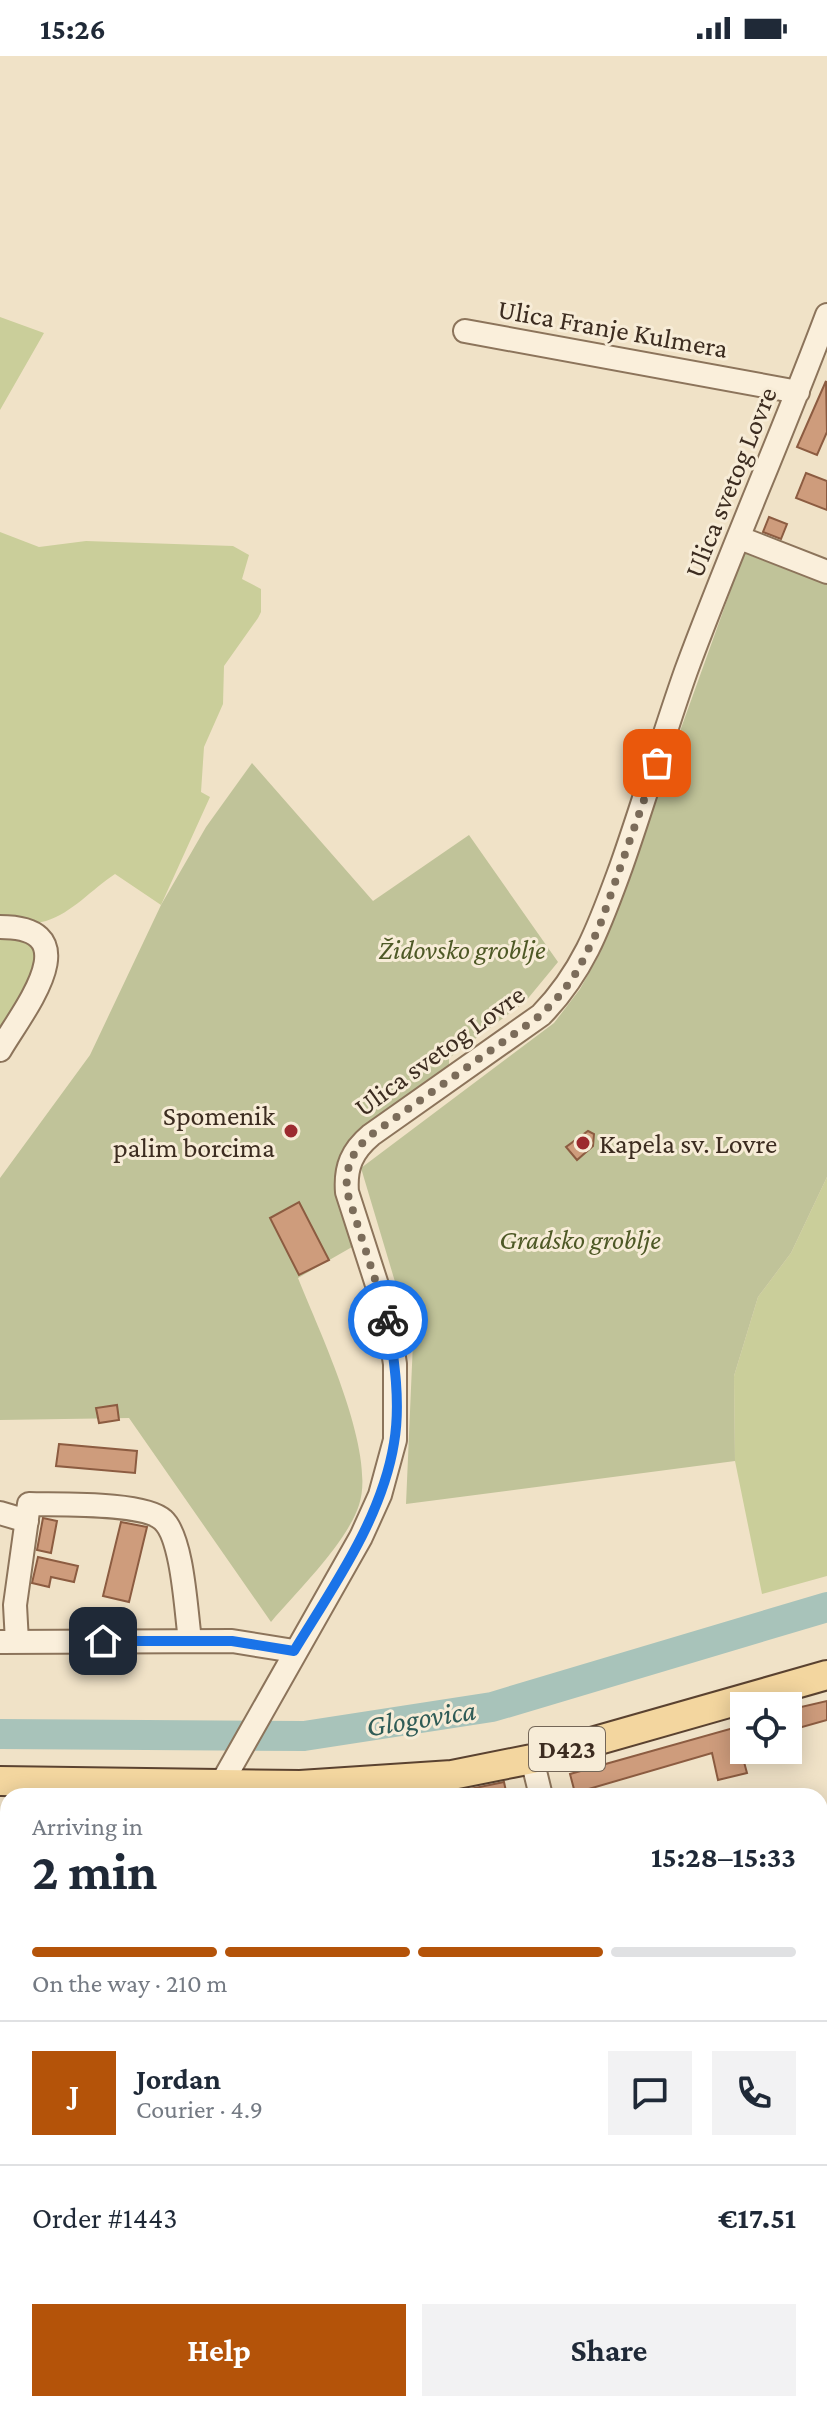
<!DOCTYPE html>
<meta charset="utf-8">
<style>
body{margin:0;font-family:"Crimson Pro",serif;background:#f2f2f3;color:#1f2937;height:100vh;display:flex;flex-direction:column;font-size:30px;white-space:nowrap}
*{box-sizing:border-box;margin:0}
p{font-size:26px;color:#747a83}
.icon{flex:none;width:44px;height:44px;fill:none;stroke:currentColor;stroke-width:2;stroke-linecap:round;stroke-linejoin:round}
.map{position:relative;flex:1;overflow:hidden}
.side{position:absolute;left:0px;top:1732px;width:828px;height:624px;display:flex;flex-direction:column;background:#fff;border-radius:24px 24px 0 0;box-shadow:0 4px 20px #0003}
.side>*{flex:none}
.controls{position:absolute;left:730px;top:1636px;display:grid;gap:16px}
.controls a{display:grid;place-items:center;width:72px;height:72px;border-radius:0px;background:#fff;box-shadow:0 4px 20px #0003;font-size:40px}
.pin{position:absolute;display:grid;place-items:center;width:68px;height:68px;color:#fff;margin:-34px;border-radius:16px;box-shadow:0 4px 12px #0006}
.courier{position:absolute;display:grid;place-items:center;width:80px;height:80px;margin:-40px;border:6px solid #1a73e8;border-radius:50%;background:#fff;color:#222;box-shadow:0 2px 10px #0007}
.summary em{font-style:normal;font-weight:700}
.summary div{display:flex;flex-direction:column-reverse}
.summary{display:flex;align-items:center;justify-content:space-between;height:136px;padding:0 32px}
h1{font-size:52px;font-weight:700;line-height:60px}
.bar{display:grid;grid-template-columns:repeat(4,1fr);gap:12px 8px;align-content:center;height:96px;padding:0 32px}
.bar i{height:10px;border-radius:6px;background:#e0e1e3}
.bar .selected{background:#b45309}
.bar p{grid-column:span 4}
.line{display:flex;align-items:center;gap:20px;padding:0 32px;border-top:2px solid #e0e1e3}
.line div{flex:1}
.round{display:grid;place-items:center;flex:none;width:84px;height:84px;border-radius:0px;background:#f2f2f3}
.action{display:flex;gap:16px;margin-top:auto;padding:16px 32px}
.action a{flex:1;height:92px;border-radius:0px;background:#b45309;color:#fff;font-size:32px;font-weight:700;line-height:92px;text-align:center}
.action a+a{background:#f2f2f3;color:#1f2937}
.status{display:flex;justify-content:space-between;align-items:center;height:56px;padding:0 40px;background:#fff;direction:ltr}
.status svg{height:22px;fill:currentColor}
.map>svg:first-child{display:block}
</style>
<div class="status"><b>15:26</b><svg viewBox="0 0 49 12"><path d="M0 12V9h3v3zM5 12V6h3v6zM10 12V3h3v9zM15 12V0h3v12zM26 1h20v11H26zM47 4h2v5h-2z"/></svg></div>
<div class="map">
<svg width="827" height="2356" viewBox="0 0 827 2356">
<rect width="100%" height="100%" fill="#f0e2c7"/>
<!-- green -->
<path fill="#cace9a" d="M0 261 44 277 0 354Z
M0 476 39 491 86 485 233 490 249 499 242 523 261 533V556L258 562 224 610 223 648 204 691 201 736 210 741 161 849 115 818C92 833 72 857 46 865 32 869 14 866 0 866Z
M0 881H17L34 890 38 910 0 978Z
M827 1121V1520L762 1538 735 1405 734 1320 758 1241 791 1197Z
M820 2112 827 2115V2176L820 2173Z
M0 2275 8 2277V2322L0 2320Z"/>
<!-- cemetery -->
<path fill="#c0c399" d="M744 497 827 529V1121L791 1197 758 1241 734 1320 735 1405 406 1448 413 1286 361 1112 554 967 580 933 601 895Z
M252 707 373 845 469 779 558 906 525 946 449 1002V1013L346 1091C327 1131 341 1151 352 1191L298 1222C319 1275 377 1395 359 1449 346 1488 298 1534 271 1566L129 1362 0 1364V1122L90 999 161 849 206 771Z"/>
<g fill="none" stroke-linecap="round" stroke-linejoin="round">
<!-- river -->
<path stroke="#a8c3ba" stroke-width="30" d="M0 1678 304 1680 492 1651 827 1551"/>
</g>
<!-- building -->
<path fill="#ce9c7c" stroke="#8c5c41" stroke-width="2" d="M826 325 827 376 817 399 797 391Z
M806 417 827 425V454L796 442Z
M769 461 787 468 781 483 763 476Z
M588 1075 594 1078 593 1090 577 1104 566 1091Z
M299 1146 329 1204 299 1219 270 1162Z
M117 1349 119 1364 99 1367 96 1352Z
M59 1388 137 1395 135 1417 56 1410Z
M43 1462 57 1465 51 1497 37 1494Z
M121 1466 147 1471 129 1546 103 1540Z
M38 1501 78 1510 74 1526 51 1521 49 1531 32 1527Z
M827 1645V1664L788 1675V1654Z
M744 1669V1694H773L774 1697 744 1706 747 1717 718 1724 712 1697 575 1737 570 1718Z
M504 1726 507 1740H466L465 1734Z"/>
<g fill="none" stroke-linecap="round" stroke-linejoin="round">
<!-- minor casing -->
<g stroke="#8c745b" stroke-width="26">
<path id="minor" d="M465 275 798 336
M740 482 827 516
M0 871C92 871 22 956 0 994
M0 1457 27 1465
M0 1586 232 1585 294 1595
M17 1586 15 1549 29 1448C58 1449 144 1446 163 1464 183 1482 186 1557 190 1584
M532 1703 541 1740
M220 1730 361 1481 380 1439 395 1384V1308L388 1263 347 1136C345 1111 352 1095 371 1079L541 959C584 915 600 868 621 811 644 746 663 680 686 615 730 496 782 379 827 259
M821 1844 827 1858
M0 1946 8 1949
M442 2348 454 2356
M259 2356 268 2348
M415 2356 420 2348
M482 2356 487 2348"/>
</g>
<!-- major casing -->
<g stroke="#5a4230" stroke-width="32">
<path id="major" d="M0 1725 300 1729 452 1719 532 1703 827 1619
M0 2116 8 2102"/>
</g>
<!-- minor -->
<use href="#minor" stroke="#faefdb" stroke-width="22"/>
<!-- major -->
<use href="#major" stroke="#f3d69f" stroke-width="28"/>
</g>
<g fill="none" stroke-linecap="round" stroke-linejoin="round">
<!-- done -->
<path stroke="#7b6c5a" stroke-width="8" stroke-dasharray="0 14.4" d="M388 1264 347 1136C345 1111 352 1095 371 1079L541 959 562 937 578 914 599 872 657 707"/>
<!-- route -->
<path stroke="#1a73e8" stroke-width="10" d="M103 1585H232L294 1595C333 1531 382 1462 394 1387 401 1347 394 1303 388 1264"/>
</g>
<!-- markers -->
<g fill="#9c2a2f" stroke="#f7ecd7" stroke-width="3">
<circle cx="291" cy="1075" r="8"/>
<circle cx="583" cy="1087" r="8"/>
</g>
<g text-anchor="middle" stroke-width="6" stroke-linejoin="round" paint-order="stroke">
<!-- shield labels -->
<rect fill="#f7ecd7" stroke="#746657" stroke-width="2" x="529" y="1671" width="76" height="44" rx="6"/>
<g font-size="26" font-weight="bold" fill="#3c2c20">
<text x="567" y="1702">D423</text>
</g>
<!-- street labels -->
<g font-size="28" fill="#3c2c20" stroke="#f7ecd7">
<text transform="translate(613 272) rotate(10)" y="10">Ulica Franje Kulmera</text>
<text transform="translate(730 426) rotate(-68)" y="10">Ulica svetog Lovre</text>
<text transform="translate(439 994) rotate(-36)" y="10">Ulica svetog Lovre</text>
</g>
<!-- park labels -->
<g font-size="28" font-style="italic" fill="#4e5926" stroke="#f7ecd7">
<text x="462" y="903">Židovsko groblje</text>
<text x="580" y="1193">Gradsko groblje</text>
</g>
<!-- poi labels -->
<g font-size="28" fill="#3c2c20" stroke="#f7ecd7" text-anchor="end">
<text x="275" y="1069">Spomenik<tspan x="275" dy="32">palim borcima</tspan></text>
<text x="599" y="1097" text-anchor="start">Kapela sv. Lovre</text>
</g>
<!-- water labels -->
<g font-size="30" font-style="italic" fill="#2f5c57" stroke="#f7ecd7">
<text transform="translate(421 1662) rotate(-9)" y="10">Glogovica</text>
</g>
</g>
</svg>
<div class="controls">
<a><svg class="icon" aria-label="locate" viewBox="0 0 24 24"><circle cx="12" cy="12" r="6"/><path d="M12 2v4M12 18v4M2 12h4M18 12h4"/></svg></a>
</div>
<div class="pin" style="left:657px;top:707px;background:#ea580c"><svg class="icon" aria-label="bag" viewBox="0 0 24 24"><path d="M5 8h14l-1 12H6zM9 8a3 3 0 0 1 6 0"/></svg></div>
<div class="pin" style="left:103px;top:1585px;background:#1f2937"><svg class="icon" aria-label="home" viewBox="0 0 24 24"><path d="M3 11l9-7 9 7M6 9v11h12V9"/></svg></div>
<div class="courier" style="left:388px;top:1264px"><svg class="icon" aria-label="bike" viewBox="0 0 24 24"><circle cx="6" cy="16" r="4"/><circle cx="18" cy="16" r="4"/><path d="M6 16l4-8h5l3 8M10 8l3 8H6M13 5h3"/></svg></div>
<section class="side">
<div class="summary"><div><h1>2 min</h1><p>Arriving in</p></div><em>15:28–15:33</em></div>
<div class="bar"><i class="selected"></i><i class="selected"></i><i class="selected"></i><i></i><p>On the way · 210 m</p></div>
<div class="line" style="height:144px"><b class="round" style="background:#b45309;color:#fff">J</b><div><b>Jordan</b><p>Courier · 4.9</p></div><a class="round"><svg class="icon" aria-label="chat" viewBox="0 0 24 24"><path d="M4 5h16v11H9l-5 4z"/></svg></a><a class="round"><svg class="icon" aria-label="phone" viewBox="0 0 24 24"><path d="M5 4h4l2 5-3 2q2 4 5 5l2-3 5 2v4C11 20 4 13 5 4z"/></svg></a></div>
<div class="line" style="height:104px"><div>Order #1443</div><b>€17.51</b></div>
<div class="action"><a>Help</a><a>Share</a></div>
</section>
</div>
